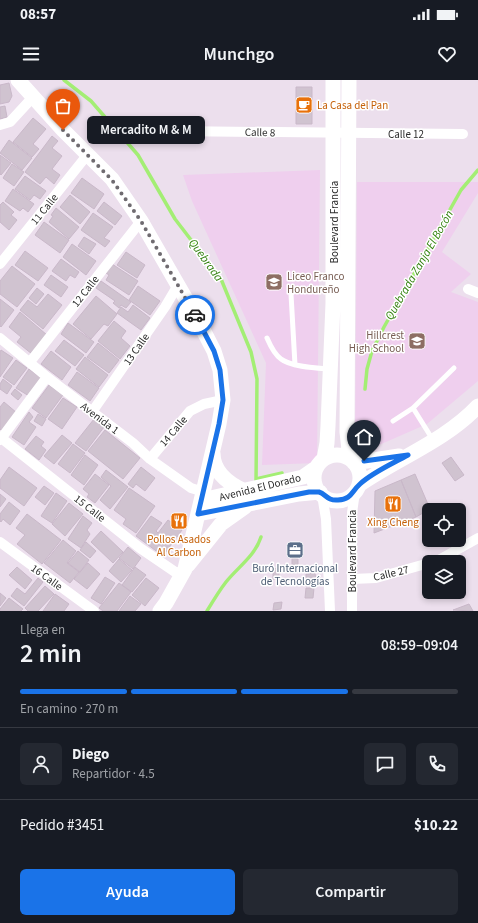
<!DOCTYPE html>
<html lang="es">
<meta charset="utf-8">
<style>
body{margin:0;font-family:"Source Sans 3",sans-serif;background:#242831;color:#f1f3f6;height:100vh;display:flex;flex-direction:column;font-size:15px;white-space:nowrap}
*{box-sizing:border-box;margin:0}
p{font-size:13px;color:#9ea1a6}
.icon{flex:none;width:22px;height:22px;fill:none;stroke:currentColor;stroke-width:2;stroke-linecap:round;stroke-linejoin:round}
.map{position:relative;height:531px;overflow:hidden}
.panel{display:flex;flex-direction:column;background:#171b24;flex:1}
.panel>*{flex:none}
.fabs{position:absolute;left:422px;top:423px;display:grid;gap:8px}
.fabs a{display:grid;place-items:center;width:44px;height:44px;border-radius:6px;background:#171b24;box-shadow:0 2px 6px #0003;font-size:20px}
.pin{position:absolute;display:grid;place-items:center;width:34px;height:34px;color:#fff;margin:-41px -17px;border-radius:50% 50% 50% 0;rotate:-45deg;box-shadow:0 0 4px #0007}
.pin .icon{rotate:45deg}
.courier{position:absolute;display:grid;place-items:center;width:40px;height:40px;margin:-20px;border:3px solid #1a73e8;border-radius:50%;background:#fff;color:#222;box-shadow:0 1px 5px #0007}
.bubble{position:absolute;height:28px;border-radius:6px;background:#171b24;box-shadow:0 2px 6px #0003;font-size:13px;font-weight:600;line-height:28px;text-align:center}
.head em{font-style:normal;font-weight:600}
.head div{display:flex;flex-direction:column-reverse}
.head{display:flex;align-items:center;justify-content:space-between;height:68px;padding:0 20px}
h1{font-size:26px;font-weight:600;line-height:30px}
.bar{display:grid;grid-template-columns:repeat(4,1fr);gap:6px 4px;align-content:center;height:48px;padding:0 20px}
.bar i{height:5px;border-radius:3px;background:#363941}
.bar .selected{background:#1a73e8}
.bar p{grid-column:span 4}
.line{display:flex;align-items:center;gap:10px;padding:0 20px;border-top:1px solid #363941}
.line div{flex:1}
.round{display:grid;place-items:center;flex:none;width:42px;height:42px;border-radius:6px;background:#242831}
.primary-button{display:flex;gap:8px;margin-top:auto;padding:8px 20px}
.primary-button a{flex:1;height:46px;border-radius:6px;background:#1a73e8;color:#fff;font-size:16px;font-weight:600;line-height:46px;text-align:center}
.primary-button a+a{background:#242831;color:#f1f3f6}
.status{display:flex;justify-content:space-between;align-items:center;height:28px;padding:0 20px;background:#171b24;direction:ltr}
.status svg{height:11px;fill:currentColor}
header{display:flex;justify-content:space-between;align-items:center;height:52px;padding:0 20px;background:#171b24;font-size:18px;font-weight:600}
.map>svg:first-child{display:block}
</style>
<div class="status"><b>08:57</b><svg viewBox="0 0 49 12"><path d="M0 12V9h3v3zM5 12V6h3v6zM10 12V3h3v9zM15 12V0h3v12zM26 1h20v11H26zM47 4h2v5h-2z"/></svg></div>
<header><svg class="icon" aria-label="menu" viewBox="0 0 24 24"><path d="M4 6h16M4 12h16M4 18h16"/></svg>Munchgo<svg class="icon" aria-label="heart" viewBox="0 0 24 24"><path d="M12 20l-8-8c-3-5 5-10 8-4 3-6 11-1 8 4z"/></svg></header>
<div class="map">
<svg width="478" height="531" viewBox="0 0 478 531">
<rect width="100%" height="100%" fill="#ecdfed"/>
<!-- education -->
<path fill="#efcfee" d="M320 90 317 383 262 385 266 283 192 121 183 95Z
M357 102H478V113L442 172 471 194 451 212 478 222V301L427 344 370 369 355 370Z"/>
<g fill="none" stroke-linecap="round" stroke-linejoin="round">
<!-- stream -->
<path stroke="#a3ee74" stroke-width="3.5" d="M64 0 91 21 138 75 175 139 221 199 251 272 257 299 256 402
M365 309 367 289 372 271 384 247 461 110 478 90
M256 399 282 393
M207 531C213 521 219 511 226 502 238 487 255 476 261 457"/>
</g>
<!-- building -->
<path fill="#d0c3d0" stroke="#c9b8c9" d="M9 3 12 16 9 22 0 24V5Z
M296 7H312V44H296Z
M5 26 7 37 0 39V27Z
M33 38 46 49 33 64 39 69 32 77 13 62Z
M52 56 58 61 52 68 62 76 52 89 60 95 54 104 46 97 40 104 25 92Z
M9 60 32 78 22 90 0 73Z
M0 75 11 83 1 95 0 94Z
M12 84 24 92 14 106 3 98Z
M25 96 46 111 40 119 34 115 30 120 15 109Z
M82 98 104 114 94 129 71 113Z
M13 109 34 124 28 132 23 128 20 131 5 121Z
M70 115 90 132 80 144 60 127Z
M3 122 14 132 11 135 17 140 9 150 0 142V125Z
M104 122 122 136 115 145 97 131Z
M56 128 79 147 69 159 49 142 53 136 51 135Z
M93 133 113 147 104 158 110 161 105 167 81 150Z
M44 142 69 160 60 173 35 155Z
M84 157 96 164 89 174 78 166Z
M72 164 96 181 86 195 63 177Z
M25 171 48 188 38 201 15 185Z
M126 172 145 185 137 198 117 185Z
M61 179 79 192 75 198 70 195 66 201 52 191Z
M112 184 138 201 129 215 106 200 109 195 106 193Z
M12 186 35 204 17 227 0 214V201Z
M51 195 68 207 61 217 44 205Z
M101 201 131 222 126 228 121 225 119 228 113 223 115 221 96 208Z
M138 206 160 221 150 235 129 220Z
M37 208 44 214 36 224 29 218Z
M48 214 62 225 43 249 20 230 28 220 37 227Z
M96 216 117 234 108 246 104 244 91 259 73 244Z
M0 219 14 230 1 247 0 246Z
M133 225 150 238 141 250 117 233 121 227 128 232Z
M20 232 47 255 32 274 17 262 21 257 9 247Z
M114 241 126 251 121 258 130 266 120 279 98 261Z
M68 243 94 262 86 273 61 254Z
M64 260 84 275 75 286 55 271Z
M98 263 119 280 109 293 87 277Z
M1 270 13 278 0 297V272Z
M51 271 71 287 62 300 41 284Z
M85 277 108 295 99 307 76 289Z
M16 280 27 288 14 305 3 297Z
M29 289 41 298 29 316 16 308Z
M77 292 99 308 90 321 68 305Z
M3 299 12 306 7 314 0 309V304Z
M49 305 63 315 46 338 32 328Z
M15 309 22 315 18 320 11 314Z
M63 318 77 327 62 349 48 339Z
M4 322 17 333 2 351 0 349V327Z
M29 332 33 337 29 342 36 347 24 365 12 357Z
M38 334 46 339 42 346 34 341Z
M94 339 104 347 86 371 75 363Z
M105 350 140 378 123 399 88 371Z
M62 355 72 363 54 384 44 376Z
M36 356 44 362 41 366 46 370 39 380 25 369Z
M73 364 85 373 70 393 58 384Z
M85 375 98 385 84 405 71 395Z
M451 377 464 395 455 401 442 383Z
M9 387 37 408 24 426 0 408V400Z
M141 387 155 398 145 411 136 404 133 408 128 404Z
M106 390 128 407 110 429 100 420 111 406 101 397Z
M95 394 109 405 95 423 87 417 89 414 83 409Z
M415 394 430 429 416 437 401 400Z
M401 400 416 437 374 453 375 411Z
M44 406 54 413 45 425 35 417Z
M129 408 155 426 136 453 123 444 126 439 114 430Z
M56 413 67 421 52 443 41 436Z
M0 414 6 419 0 427Z
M9 422 20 431 10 445 3 439 1 442 0 441V434Z
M69 423 83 434 65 456 52 444Z
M27 434 61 460 42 484 17 464 25 455 16 448Z
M178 435 184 438 180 448 174 444Z
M83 436 92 443 87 450 90 454 81 468 68 459Z
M151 436 162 443 156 451 158 453 168 440 182 450 163 476 136 456Z
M101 451 123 472 113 483 91 462Z
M63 460 76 471 67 483 79 492 70 503 44 483Z
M86 462 96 471 90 478 80 470Z
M128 467 141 478 133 489 119 478Z
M78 471 89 480 80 492 68 483Z
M292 478 298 479V485L292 486Z
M119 479 132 490 121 502 109 491Z
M88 483 100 494 87 509 74 499Z
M17 487 32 500 25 509 9 495Z
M135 487 146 495 132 512 122 505Z
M279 488V499H273V489Z
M315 493 316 500H306V494Z
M105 497 115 503 101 524 91 518Z
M38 498 43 502 24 526 11 516 17 508 25 514Z
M146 498 159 508 145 526 132 515Z
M306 500H316L315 505 306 506Z
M119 503 131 512 117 531H103L99 528Z
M45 506 54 514 38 531H28L25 528Z
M306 508H314L313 518H305Z
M0 513 6 518 0 526Z
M55 514 69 524 64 531H43Z
M130 516 141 524 135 531H119Z
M9 518 23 529 21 531H0V529Z
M282 522 281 529 273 530 274 523Z
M469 524 473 531 453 530Z"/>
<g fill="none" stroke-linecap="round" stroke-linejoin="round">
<!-- lane -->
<path stroke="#fff" stroke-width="5" d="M267 258C270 265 274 274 281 279 291 287 317 288 330 289
M295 285 291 214 294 211 332 210
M413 328 433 360
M393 341 413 328 454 288"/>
<!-- street -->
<path stroke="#fff" stroke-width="10" d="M0 45 10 42 33 17
M170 51 463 54
M0 184 88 74
M468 209 478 213
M0 258 47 297 133 363 150 379 191 408 204 412
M30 282 141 141
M92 332 165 227 178 205
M0 357 140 468 181 496
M0 360 47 297
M150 379 190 331 204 324 223 320
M322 415 326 439 330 531
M0 462 94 531
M435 482 478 458
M352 499 376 498 429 483
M352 531V433L355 412"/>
<!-- secondary -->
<path stroke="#fff" stroke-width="15" d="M18 0 63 50 112 99 141 141 198 240 214 271 220 290 223 320 219 344 185 489 166 523 160 531
M349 0 347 352 350 379
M213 373C213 393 229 404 245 411
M314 398a23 23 0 1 1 46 0a23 23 0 1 1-46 0Z
M324 379 327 363 328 346 333 223V0
M354 383 399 376
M359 405C398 378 445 361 478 326
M202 420 303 397 316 388
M198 434 299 414 320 412
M188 485 221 444 245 427"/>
</g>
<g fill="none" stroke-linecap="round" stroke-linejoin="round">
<!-- done -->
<path stroke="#6f6b70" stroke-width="4" stroke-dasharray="0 7.2" d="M63 50 112 100 141 141 195 235"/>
<!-- route -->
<path stroke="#1a73e8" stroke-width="5" d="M195 235 214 271 220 290 223 320 219 344 198 434 309 412C312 412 316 412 319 412 326 414 327 421 338 420 352 419 351 412 360 404 373 392 392 384 408 375L364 381"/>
</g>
<!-- icons -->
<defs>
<g id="cafe-square" transform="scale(0.9)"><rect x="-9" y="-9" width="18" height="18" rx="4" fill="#e8710a" stroke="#fff"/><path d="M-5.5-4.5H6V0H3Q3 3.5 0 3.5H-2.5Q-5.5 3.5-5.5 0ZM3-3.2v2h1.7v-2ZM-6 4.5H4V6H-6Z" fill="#fff"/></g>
<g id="school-square" transform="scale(0.9)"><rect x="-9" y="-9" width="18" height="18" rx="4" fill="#8d6e63" stroke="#fff"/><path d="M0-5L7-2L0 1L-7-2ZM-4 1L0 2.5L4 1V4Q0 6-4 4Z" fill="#fff"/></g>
<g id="restaurant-square" transform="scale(0.9)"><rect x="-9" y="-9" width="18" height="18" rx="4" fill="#e8710a" stroke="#fff"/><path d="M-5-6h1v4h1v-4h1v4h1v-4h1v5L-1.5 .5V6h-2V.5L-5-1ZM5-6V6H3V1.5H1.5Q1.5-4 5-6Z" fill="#fff"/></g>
<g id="office-square" transform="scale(0.9)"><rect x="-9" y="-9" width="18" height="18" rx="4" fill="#5c6f8a" stroke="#fff"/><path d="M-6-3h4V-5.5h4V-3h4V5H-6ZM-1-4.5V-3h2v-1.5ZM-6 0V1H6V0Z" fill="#fff"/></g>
</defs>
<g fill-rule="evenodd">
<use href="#cafe-square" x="304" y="25"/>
<use href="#school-square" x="274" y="202"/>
<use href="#school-square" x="417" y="261"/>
<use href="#restaurant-square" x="393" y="424"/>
<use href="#restaurant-square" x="179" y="441"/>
<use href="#office-square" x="295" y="470"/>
</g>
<g text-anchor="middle" stroke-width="3" stroke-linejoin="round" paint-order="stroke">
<!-- food labels -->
<g font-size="11" fill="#c56008" stroke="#fff">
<text x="317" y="29" text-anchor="start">La Casa del Pan</text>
<text x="393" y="446">Xing Cheng</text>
<text x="179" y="463">Pollos Asados<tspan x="179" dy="13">Al Carbon</tspan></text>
</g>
<!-- street labels -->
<g font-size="11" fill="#2c2c2c" stroke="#fff">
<text transform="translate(260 52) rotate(1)" y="4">Calle 8</text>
<text x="406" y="58">Calle 12</text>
<text transform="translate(44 129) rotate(-51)" y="4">11 Calle</text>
<text transform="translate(334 142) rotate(-90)" y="4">Boulevard Francia</text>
<text transform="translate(85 211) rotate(-52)" y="4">12 Calle</text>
<text transform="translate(136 269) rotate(-55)" y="4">13 Calle</text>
<text transform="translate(100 338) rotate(37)" y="4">Avenida 1</text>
<text transform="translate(173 351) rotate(-50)" y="4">14 Calle</text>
<text transform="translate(260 407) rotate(-14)" y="4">Avenida El Dorado</text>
<text transform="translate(90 428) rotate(38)" y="4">15 Calle</text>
<text transform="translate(352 471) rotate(-90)" y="4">Boulevard Francia</text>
<text transform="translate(391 493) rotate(-13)" y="4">Calle 27</text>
<text transform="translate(47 497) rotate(36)" y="4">16 Calle</text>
</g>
<!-- education labels -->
<g font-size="11" fill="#785e54" stroke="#fff" text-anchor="start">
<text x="287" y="200">Liceo Franco<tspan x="287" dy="13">Hondureño</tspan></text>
<text x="404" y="259" text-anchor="end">Hillcrest<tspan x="404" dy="13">High School</tspan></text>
</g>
<!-- service labels -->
<g font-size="11" fill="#4e5e75" stroke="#fff">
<text x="295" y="492">Buró Internacional<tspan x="295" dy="13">de Tecnologías</tspan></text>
</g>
<!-- water labels -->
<g font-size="12" font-style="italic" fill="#33810f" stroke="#fff">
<text transform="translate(206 180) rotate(54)" y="4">Quebrada</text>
<text transform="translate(419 185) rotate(-60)" y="4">Quebrada Zanja El Bocón</text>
</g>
</g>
</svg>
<div class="fabs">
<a><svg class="icon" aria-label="locate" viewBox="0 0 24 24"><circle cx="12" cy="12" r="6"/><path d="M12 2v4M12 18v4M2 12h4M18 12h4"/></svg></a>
<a><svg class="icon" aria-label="layers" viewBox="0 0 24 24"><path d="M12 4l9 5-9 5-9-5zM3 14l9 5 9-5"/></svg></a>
</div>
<div class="pin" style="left:63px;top:50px;background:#ea580c"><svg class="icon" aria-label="bag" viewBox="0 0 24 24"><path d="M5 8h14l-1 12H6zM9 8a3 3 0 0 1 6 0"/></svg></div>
<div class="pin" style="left:364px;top:381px;background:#1f2937"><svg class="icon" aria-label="home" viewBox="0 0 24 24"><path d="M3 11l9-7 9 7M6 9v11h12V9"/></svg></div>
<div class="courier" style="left:195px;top:235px"><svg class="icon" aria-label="car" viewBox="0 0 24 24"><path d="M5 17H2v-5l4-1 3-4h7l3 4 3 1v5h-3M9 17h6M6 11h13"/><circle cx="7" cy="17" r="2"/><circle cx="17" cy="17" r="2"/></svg></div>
<div class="bubble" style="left:87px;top:36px;width:118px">Mercadito M &amp; M</div>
</div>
<section class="panel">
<div class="head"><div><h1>2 min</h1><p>Llega en</p></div><em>08:59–09:04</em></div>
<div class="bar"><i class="selected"></i><i class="selected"></i><i class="selected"></i><i></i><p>En camino · 270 m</p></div>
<div class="line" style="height:72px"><a class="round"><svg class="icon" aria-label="person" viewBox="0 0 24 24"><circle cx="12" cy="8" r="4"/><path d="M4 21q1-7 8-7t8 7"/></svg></a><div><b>Diego</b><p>Repartidor · 4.5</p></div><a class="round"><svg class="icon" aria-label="chat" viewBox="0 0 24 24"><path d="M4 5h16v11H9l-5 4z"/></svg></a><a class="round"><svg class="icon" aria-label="phone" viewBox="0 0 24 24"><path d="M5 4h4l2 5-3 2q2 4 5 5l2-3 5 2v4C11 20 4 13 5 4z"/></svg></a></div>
<div class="line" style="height:52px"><div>Pedido #3451</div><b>$10.22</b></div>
<div class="primary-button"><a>Ayuda</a><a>Compartir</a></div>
</section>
